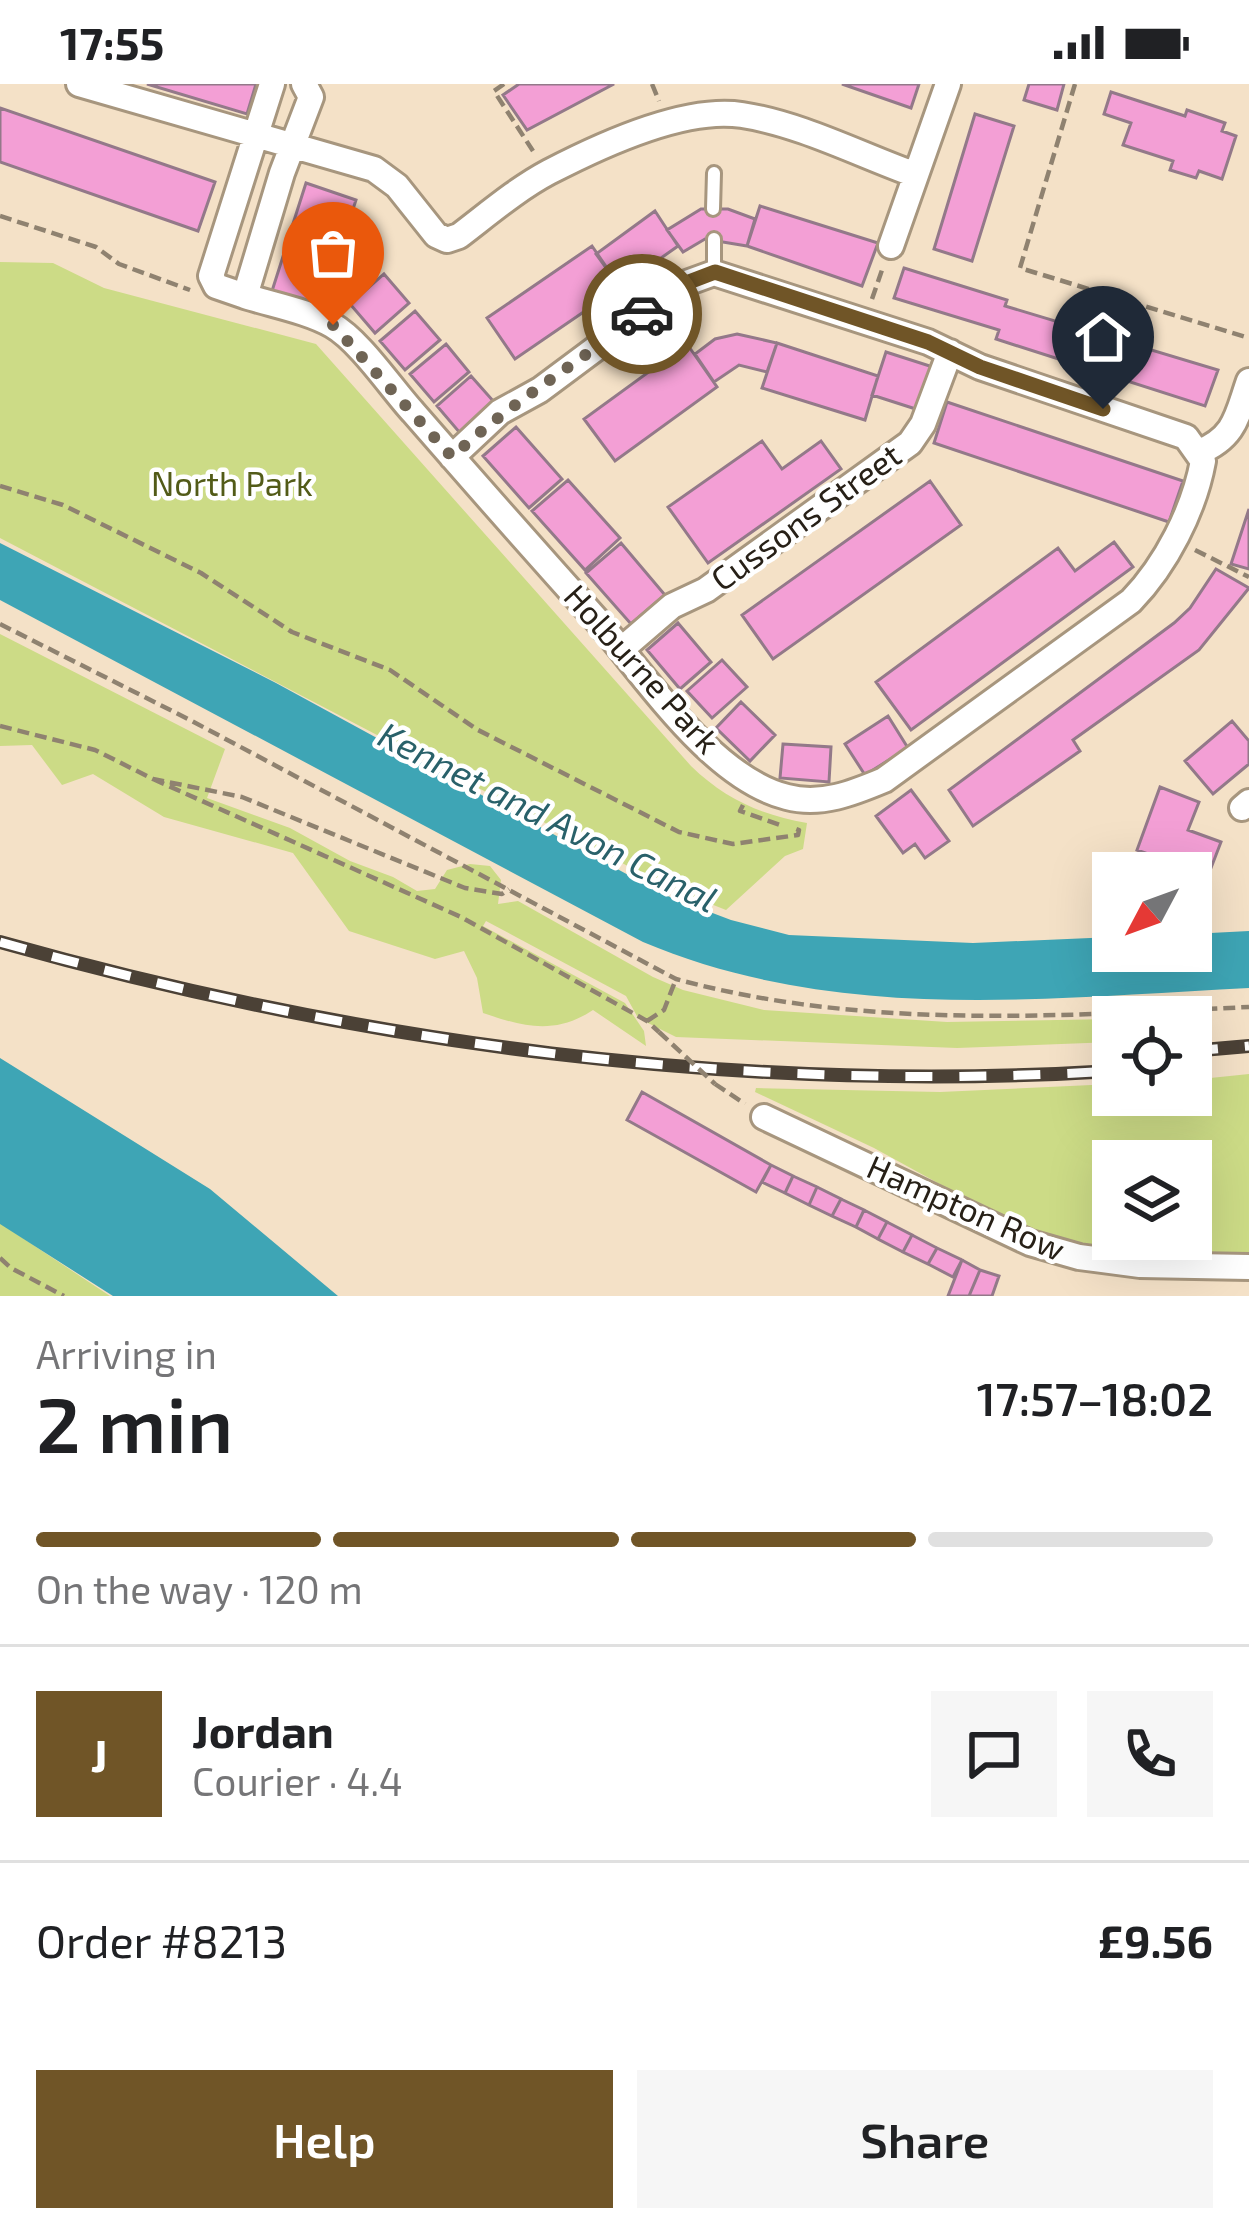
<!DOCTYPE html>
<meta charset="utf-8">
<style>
body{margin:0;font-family:"Exo 2",sans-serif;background:#f6f6f6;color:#202124;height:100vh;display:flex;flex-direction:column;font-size:45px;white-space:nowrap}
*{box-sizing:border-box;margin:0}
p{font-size:39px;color:#757577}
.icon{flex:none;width:66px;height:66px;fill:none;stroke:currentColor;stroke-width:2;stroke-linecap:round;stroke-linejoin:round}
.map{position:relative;height:1212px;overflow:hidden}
.details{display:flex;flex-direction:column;background:#fff;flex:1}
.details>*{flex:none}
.needle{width:78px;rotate:229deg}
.controls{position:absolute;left:1092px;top:768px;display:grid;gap:24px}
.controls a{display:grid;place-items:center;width:120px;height:120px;border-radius:0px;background:#fff;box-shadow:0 12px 48px #0002;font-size:60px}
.pin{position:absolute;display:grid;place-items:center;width:102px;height:102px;color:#fff;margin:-123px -51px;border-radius:50% 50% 50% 0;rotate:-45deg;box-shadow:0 0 12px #0007}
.pin .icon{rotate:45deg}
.courier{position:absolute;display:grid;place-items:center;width:120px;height:120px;margin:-60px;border:9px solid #705527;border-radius:50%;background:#fff;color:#222;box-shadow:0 3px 15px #0007}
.head em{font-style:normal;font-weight:600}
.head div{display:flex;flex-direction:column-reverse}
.head{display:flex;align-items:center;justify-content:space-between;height:204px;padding:0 36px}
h1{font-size:78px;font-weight:600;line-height:90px}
.bar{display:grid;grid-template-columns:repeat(4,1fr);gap:18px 12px;align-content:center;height:144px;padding:0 36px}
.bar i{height:15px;border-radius:9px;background:#e0e0e0}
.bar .current{background:#705527}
.bar p{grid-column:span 4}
.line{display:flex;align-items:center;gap:30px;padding:0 36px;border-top:3px solid #e0e0e0}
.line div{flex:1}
.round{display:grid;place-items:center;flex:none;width:126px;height:126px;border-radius:0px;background:#f6f6f6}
.primary-button{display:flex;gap:24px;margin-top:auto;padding:24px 36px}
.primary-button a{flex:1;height:138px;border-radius:0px;background:#705527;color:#fff;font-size:48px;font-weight:600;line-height:138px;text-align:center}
.primary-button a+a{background:#f6f6f6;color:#202124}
.status{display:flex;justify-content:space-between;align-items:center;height:84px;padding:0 60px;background:#fff;direction:ltr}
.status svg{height:33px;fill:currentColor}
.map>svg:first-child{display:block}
</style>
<div class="status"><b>17:55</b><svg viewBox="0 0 49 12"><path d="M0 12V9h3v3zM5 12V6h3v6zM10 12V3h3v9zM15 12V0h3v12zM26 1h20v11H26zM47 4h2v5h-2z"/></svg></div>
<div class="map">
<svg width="1249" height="1212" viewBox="0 0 1249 1212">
<rect width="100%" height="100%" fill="#f4e1c7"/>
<!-- green -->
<path fill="#ccdb86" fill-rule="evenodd" d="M0 178 53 179 104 204 316 260 691 682C725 715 761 731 807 739L803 765 785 772 726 826 668 803 0 454Z
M0 550 225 665 207 714 290 744 350 777 393 793 417 807 435 805 447 786 470 780 490 782 501 796 498 820 518 817 653 893 683 906 764 926 947 938 1113 935V958L957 964 676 953 638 934 626 912 486 837 483 842 625 919 644 947 646 962 593 926C555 951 524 943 483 929L477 894 464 867 435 875 349 847 293 769 164 733 93 690 62 701 32 661 0 662Z
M1249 990V1171L1170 1170 1061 1158 978 1121 874 1064 755 1008 756 1004 940 1008 1113 1000V1011H1191V996ZM1113 1077H1191V1155H1113Z
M0 1139 110 1212H0Z"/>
<!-- water -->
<path fill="#3ea5b5" d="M0 459 276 599 665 811 731 836 789 851 973 859 1113 853V867H1191V850L1249 847V904C1044 914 838 940 643 858L0 516Z
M0 974 210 1105 338 1212H113L0 1140Z"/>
<!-- building -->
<path fill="#f39fd5" stroke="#937989" stroke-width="3" d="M147 0H256L247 30Z
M519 0H614L527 46 503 11Z
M842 0H919L911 24Z
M1029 0H1064L1057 26 1024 16Z
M1111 8 1185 32 1187 26 1225 39 1222 47 1236 52 1222 95 1199 87 1196 94 1170 86 1173 77 1123 61 1131 39 1104 30Z
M0 24 215 98 198 147 0 78Z
M975 30 1014 42 972 177 934 165Z
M306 99 356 116 340 165 290 149Z
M760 122 878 159 862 202 747 162Z
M701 125H728L755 135 747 162 705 155 683 168 667 146Z
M655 127 678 162 620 203 596 170Z
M287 160 324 172 308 219 272 207Z
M592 162 620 203 515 275 487 234Z
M904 184 1007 216 1005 222 1218 286 1205 322 996 255 999 246 894 214Z
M384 190 409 219 375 249 350 220Z
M415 227 440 256 405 286 380 257Z
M737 250 777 259 767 288 739 281 714 298 695 270 715 255Z
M777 259 878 292 865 336 762 304Z
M446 260 469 288 434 318 410 290Z
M687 260 717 303 615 377 584 335Z
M886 268 936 284 922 327 872 311Z
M471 292 495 319 460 349 437 322Z
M947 318 1183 397 1169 438 934 359Z
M516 343 562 395 529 424 483 372Z
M762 357 782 385 821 357 841 385 708 479 668 423Z
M568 396 620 454 585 486 532 427Z
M930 397 961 441 773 575 742 531Z
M1249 425V485L1231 480Z
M1114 458 1133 483 911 646 876 598 1058 464 1075 487Z
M621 459 665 511 631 540 586 489Z
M1216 485 1249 504 1199 566 1073 656 1080 667 973 742 949 706 1174 539 1190 524Z
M678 539 711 578 680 605 647 566Z
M722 576 747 603 712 634 687 607Z
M741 618 775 651 750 677 716 644Z
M888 632 908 664 865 691 845 660Z
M1232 637 1249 657V680L1213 710 1185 677Z
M783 660 831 663 829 698 780 694Z
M1160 703 1199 718 1188 746 1221 758 1206 797 1191 789 1143 786 1148 770 1137 766Z
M911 706 949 757 925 774 915 760 903 769 876 732Z
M642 1008 771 1081 756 1108 627 1036Z
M771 1081 793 1092 785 1109 762 1098Z
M793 1092 817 1103 809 1121 785 1109Z
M817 1103 841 1115 832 1132 809 1121Z
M841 1115 864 1126 856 1143 832 1132Z
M864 1126 887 1138 878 1155 856 1143Z
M887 1138 912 1151 903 1168 878 1155Z
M912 1151 937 1164 928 1180 903 1168Z
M937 1164 962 1176 953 1193 928 1180Z
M962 1176 980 1186 969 1212H948Z
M980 1186 999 1192 992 1212H969Z"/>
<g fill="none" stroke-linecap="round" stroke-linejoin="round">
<!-- service casing -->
<g stroke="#a7967e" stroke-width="18">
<path id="service" d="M713 125 714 89
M714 155V189"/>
</g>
<!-- minor casing -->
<g stroke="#a7967e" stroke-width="30">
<path id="minor" d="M79 0 374 85 397 102 436 151 447 156 459 152C488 130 517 105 549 88 599 62 685 22 742 31 801 40 860 71 916 91
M272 0 211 192 216 202 245 212 282 89 311 13 304 0
M891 162 948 0
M245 212C273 221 307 227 332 241 360 257 391 304 413 328 473 397 534 466 595 534 645 591 711 694 787 713 821 722 853 709 884 696L1131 517C1166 481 1194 426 1203 377L1186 353 980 283 928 258 714 189 681 201 540 306 500 328 452 373
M1199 368C1236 353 1237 331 1249 297
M622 565 672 522 706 506 910 359 923 340 950 268
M1242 724 1249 718
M764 1033 1030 1159 1079 1173 1140 1181 1249 1183"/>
</g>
<!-- path -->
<path stroke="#8f8270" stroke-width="4.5" stroke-dasharray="12 6" stroke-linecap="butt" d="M504 0 494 7 533 67
M652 0 659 17
M1075 0 1020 184 1249 254
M0 132 96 163 119 180 190 206
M872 215 882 186
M0 402 63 421 201 489 292 548 390 586 478 646 679 748 733 760 798 751 799 746 791 743
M1195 466 1249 493
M0 540 190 636 676 895C862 946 1058 932 1249 923
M0 642 95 666 153 695 242 713 465 804 502 810 509 805
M153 695 461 833 647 937 659 948
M743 721 740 727 780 741
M647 937 664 926 676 895
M715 1000 745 1020
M0 1174 11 1184 64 1212"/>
<!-- service -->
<use href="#service" stroke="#fff" stroke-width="12"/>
<!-- minor -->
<use href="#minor" stroke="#fff" stroke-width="24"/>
<!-- rail casing -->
<g stroke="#4b4136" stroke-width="14">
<path id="rail" d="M0 858C361 960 738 1010 1113 987
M1191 967 1249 962"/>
</g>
<!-- rail -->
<use href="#rail" stroke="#fff" stroke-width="9" stroke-dasharray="27" stroke-linecap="butt"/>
<!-- path-bridge -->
<path stroke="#8f8270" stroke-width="4.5" stroke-dasharray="12 6" stroke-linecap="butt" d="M659 948 715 1000"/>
</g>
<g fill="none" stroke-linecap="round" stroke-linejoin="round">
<!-- done -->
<path stroke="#6f6455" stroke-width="12" stroke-dasharray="0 21.6" d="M333 241 452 373C510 319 579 278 642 230"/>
<!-- route -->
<path stroke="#705527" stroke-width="15" d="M642 230 681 201 715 188 928 258 980 283 1103 325"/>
</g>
<g text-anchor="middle" stroke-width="9" stroke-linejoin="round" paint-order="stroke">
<!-- park labels -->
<g font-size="33" fill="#525b18" stroke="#fff">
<text x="232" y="412">North Park</text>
</g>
<!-- street labels -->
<g font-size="33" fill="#272017" stroke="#fff">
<text transform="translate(806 433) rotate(-36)" y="12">Cussons Street</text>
<text transform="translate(642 585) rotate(48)" y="12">Holburne Park</text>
<text transform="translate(966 1124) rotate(24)" y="12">Hampton Row</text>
</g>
<!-- water labels -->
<g font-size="36" font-style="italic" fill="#29616a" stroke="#fff">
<text transform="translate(548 733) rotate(27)" y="13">Kennet and Avon Canal</text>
</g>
</g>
</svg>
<div class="controls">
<a><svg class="needle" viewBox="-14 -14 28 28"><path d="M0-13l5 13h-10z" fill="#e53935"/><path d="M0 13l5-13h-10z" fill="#757577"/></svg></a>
<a><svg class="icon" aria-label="locate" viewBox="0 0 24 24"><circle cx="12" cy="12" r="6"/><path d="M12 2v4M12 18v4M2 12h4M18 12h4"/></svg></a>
<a><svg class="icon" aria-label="layers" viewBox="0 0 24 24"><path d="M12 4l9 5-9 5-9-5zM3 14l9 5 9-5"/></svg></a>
</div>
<div class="pin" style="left:333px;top:241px;background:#ea580c"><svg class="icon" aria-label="bag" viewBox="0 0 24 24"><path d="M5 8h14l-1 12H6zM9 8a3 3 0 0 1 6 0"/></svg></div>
<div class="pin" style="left:1103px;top:325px;background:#1f2937"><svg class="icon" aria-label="home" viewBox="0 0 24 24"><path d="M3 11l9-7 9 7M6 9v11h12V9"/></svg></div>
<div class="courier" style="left:642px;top:230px"><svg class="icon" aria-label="car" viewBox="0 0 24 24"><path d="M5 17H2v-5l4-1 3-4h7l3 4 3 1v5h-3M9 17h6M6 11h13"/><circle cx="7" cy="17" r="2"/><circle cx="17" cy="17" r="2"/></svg></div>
</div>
<section class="details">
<div class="head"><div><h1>2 min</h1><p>Arriving in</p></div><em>17:57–18:02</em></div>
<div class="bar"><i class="current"></i><i class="current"></i><i class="current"></i><i></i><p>On the way · 120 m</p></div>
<div class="line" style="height:216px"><b class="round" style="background:#705527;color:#fff">J</b><div><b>Jordan</b><p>Courier · 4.4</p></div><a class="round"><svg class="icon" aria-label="chat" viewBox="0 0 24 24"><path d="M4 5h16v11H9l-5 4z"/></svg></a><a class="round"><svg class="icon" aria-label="phone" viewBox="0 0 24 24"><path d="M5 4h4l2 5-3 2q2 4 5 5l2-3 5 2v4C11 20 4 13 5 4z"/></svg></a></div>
<div class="line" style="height:156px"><div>Order #8213</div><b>£9.56</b></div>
<div class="primary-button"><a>Help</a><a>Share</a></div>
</section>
